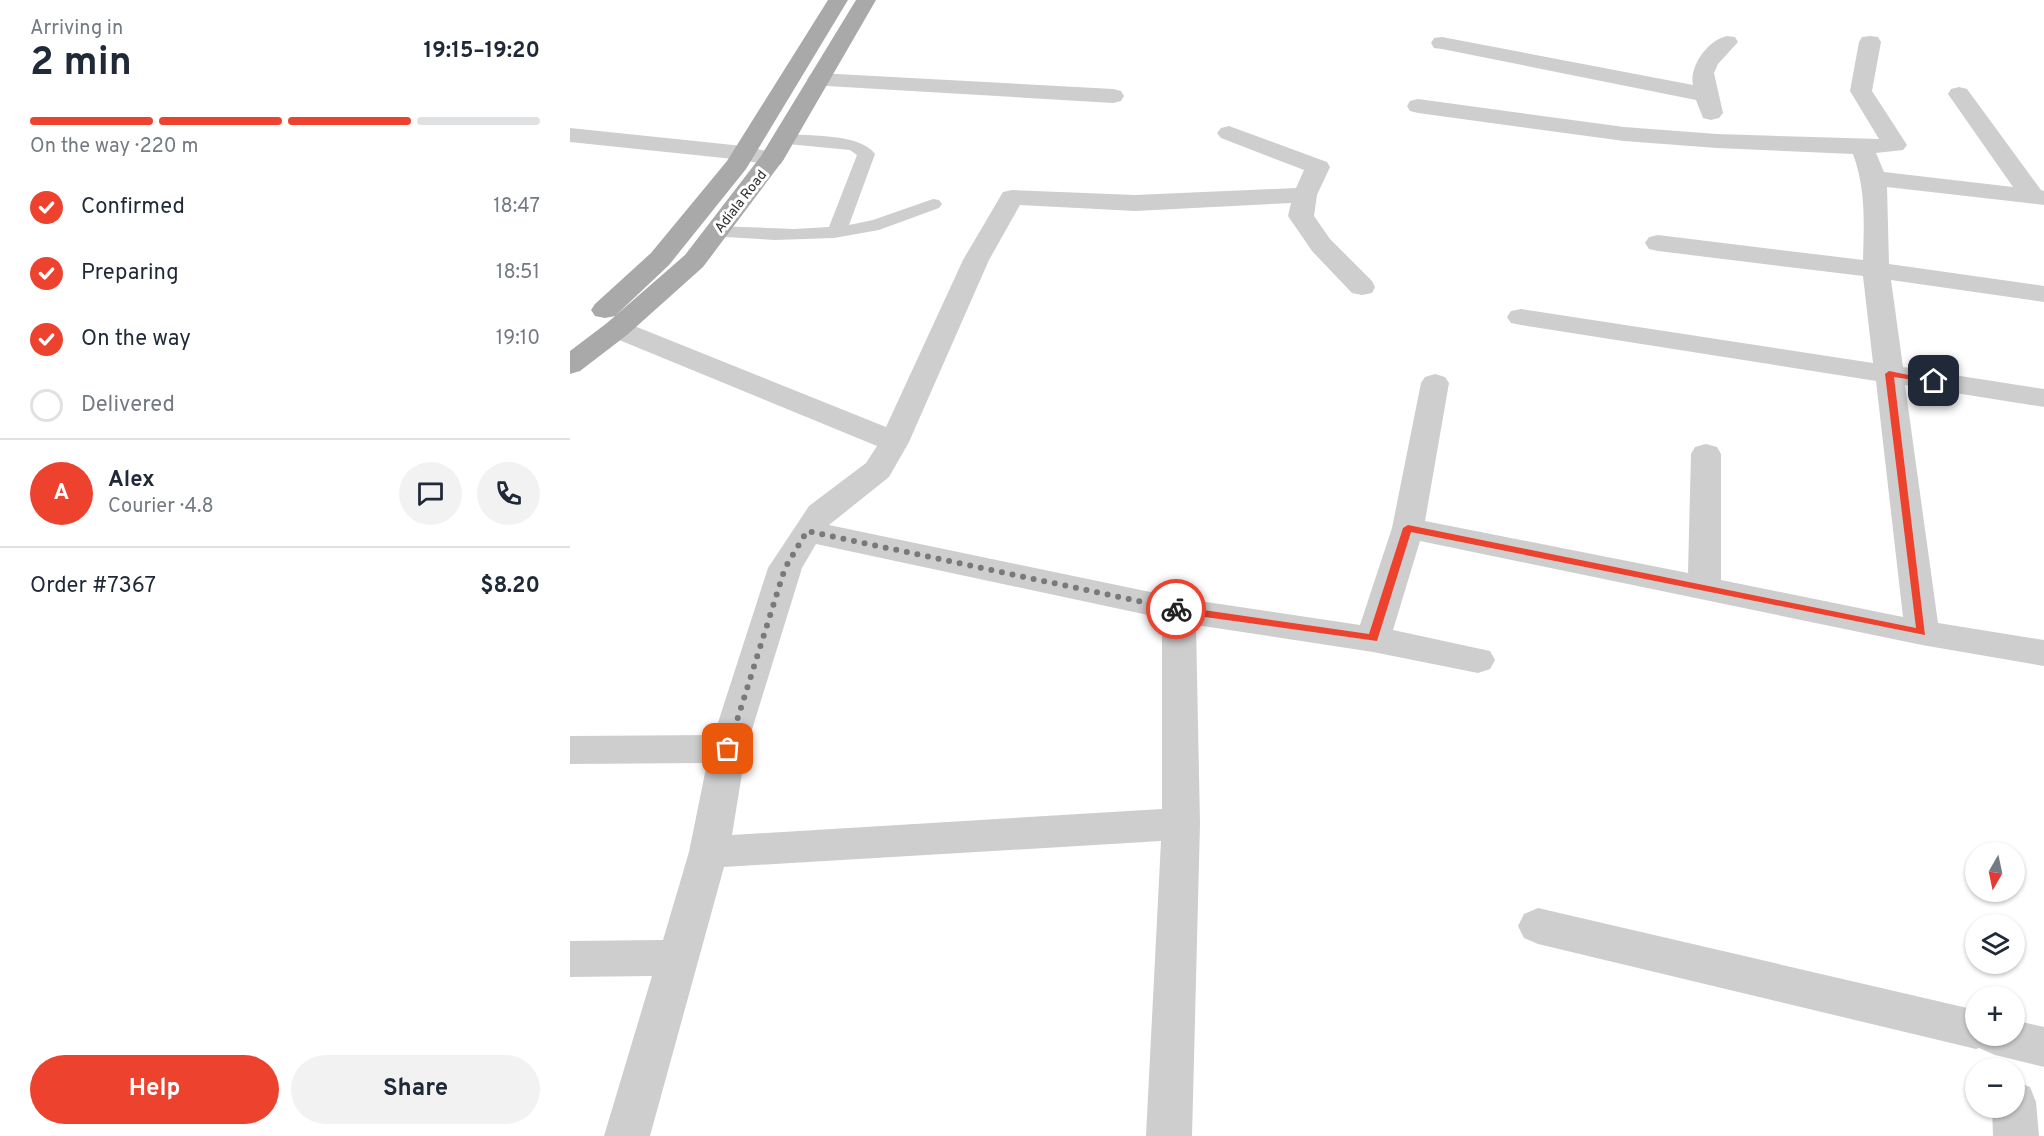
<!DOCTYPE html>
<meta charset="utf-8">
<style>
body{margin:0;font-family:Overpass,sans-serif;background:#f2f2f3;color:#1f2937;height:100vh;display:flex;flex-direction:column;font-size:22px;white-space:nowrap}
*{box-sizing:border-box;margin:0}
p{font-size:20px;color:#747a83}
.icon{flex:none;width:33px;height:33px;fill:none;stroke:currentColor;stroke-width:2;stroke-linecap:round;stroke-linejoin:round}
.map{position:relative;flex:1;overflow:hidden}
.details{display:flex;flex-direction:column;background:#fff;width:570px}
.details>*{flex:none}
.needle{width:39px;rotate:189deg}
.buttons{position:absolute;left:1395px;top:842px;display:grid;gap:12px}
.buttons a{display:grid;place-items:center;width:60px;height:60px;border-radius:50%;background:#fff;box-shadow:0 2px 4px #0004;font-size:30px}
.pin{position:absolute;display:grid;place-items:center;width:51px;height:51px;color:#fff;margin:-26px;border-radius:12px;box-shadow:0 3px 9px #0006}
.courier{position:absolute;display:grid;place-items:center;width:60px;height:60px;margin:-30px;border:4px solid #ed422e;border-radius:50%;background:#fff;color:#222;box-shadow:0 2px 8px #0007}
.overview em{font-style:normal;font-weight:700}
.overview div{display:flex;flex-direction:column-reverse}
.overview{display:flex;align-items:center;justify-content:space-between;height:102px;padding:0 30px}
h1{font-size:39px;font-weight:700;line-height:45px}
.bar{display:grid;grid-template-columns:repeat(4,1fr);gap:9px 6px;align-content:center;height:72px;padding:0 30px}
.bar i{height:8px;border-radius:4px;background:#e0e1e3}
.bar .current{background:#ed422e}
.bar p{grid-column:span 4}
.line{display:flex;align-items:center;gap:15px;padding:0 30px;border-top:2px solid #e0e1e3}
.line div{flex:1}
.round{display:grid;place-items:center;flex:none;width:63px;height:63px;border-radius:32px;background:#f2f2f3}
ol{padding:0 30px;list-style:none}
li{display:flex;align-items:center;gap:18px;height:66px}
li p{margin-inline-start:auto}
li .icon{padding:6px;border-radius:50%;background:#ed422e;color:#fff;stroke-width:4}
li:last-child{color:#747a83}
li i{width:33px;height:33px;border:3px solid #e0e1e3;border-radius:50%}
.button{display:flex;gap:12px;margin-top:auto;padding:12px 30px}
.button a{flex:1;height:69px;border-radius:36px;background:#ed422e;color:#fff;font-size:24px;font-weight:700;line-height:69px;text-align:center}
.button a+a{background:#f2f2f3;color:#1f2937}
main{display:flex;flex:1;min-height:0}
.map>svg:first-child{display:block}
</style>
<main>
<section class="details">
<div class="overview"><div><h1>2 min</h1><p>Arriving in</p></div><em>19:15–19:20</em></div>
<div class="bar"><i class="current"></i><i class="current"></i><i class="current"></i><i></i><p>On the way · 220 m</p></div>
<ol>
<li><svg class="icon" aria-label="check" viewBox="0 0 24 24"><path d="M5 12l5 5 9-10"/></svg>Confirmed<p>18:47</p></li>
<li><svg class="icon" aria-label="check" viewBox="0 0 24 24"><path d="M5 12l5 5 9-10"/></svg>Preparing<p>18:51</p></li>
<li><svg class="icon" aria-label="check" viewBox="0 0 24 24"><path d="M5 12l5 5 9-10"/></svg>On the way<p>19:10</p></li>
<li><i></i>Delivered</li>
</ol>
<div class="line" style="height:108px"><b class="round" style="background:#ed422e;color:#fff">A</b><div><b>Alex</b><p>Courier · 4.8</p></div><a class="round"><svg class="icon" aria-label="chat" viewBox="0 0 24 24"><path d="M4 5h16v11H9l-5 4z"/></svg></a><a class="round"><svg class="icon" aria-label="phone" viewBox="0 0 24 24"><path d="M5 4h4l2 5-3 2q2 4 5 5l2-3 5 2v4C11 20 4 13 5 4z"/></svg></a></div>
<div class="line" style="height:78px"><div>Order #7367</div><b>$8.20</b></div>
<div class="button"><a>Help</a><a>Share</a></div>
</section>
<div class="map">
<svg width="1474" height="1136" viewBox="0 0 1474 1136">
<rect width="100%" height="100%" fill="#fff"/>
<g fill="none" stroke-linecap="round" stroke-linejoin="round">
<!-- service -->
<path fill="#cecece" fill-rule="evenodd" d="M213 134C238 136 290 133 305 154L279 225 303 220 363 199 369 200 372 204 369 208 309 230 264 238 205 240 139 236 137 232 139 228 146 226 224 229 259 227 287 155 280 150 207 143 204 139 207 135Z"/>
<!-- minor -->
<path fill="#cecece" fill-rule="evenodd" d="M1157 36 1165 37 1168 42 1148 64 1144 73 1153 113 1149 118 1141 120 1133 118 1126 100 872 49 864 48 861 43 864 38 872 37 1123 85C1119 66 1138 40 1157 36Z
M1300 36 1308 37 1311 42 1302 91 1337 145 1333 150 1306 153 1314 172 1443 187 1378 94 1381 89 1389 87 1397 89 1471 190 1474 191V205L1317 187 1319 264 1474 286V302L1321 280 1333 367 1474 389V407L1335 385 1368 623 1474 640V666L1352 645 850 541 823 630 920 651 925 660 920 669 908 673 803 652 626 625 630 824 622 1136H576L591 841 154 867 80 1136H34L82 976 0 977V941L93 940 119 852 137 763 0 764V736L144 735 198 568 239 506 296 463 307 446 37 335 33 329 37 323 47 321 57 323 316 427 393 260 433 192 442 190 565 195 726 188 734 170 651 138 647 133 651 128 659 126 757 162 760 167 747 195 744 216 760 239 802 281 805 287 802 293 792 295 782 293 742 251 718 216 721 203 565 211 450 205 419 260 339 442 319 477 259 525 609 598 790 625 822 528 851 383 855 377 865 374 875 377 879 383 855 521 1118 573 1121 454 1125 447 1136 444 1147 447 1151 454V580L1333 617 1306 381 951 325 941 323 937 317 941 311 951 309 1303 363 1293 276 1088 251 1079 249 1075 243 1079 237 1088 235 1293 260C1294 222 1296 190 1283 154L1147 148 1054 141 848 113 840 111 837 106 840 101 848 99 1054 127 1147 134 1309 139 1280 91 1289 42 1292 37ZM246 544 592 618V809L162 835 176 749 232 568Z
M248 73 543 89 551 91 554 96 551 101 543 103 240 85 237 80 240 75Z
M0 128 173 146 211 154 214 159 211 164 202 166 173 160 0 142Z
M968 908 1406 1010V1035H1444V1020L1474 1027V1067L1425 1055 1409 1048 1406 1049 968 944 954 938 948 926 954 914Z
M1444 1081 1460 1087 1466 1102 1469 1136H1423L1422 1107H1444Z"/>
<!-- primary -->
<path fill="#a9a9a9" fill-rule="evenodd" d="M258 0H278L176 169 99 265 45 316 35 318 25 316 21 310 25 304 81 253 157 161Z
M286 0H306L214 159 133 267 57 335 10 371 0 374V351L37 323 115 255 191 156Z"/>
</g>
<!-- route -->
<path fill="#ed422e" d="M1319 371 1368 381 1364 383 1324 377 1355 635 841 532 807 641 606 613 601 609 606 606 799 634 833 528 838 525 1346 628 1315 374Z"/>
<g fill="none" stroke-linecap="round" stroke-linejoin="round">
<!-- done -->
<path stroke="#797979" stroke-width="6" stroke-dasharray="0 10.8" d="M158 749 215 568 237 531 606 609"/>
</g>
<g text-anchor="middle" stroke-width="6" stroke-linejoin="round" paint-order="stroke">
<!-- far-street labels -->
<g font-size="14" fill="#313131" stroke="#fff">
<text transform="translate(170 201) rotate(-52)" y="5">Adiala Road</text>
</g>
</g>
</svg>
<div class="buttons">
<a><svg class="needle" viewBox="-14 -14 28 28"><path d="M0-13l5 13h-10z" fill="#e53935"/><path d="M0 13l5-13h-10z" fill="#747a83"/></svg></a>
<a><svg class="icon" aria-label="layers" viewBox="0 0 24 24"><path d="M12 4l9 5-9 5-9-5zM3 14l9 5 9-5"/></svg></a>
<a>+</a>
<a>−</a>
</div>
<div class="pin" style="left:158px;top:749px;background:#ea580c"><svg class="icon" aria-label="bag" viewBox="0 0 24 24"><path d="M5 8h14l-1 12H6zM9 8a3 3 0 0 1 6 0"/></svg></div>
<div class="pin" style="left:1364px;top:381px;background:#1f2937"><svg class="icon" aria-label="home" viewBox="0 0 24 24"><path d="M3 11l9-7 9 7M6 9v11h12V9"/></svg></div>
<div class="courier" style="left:606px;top:609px"><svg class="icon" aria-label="bike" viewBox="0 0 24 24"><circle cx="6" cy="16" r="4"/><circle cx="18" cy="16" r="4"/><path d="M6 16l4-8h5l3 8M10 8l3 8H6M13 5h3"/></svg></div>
</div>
</main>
